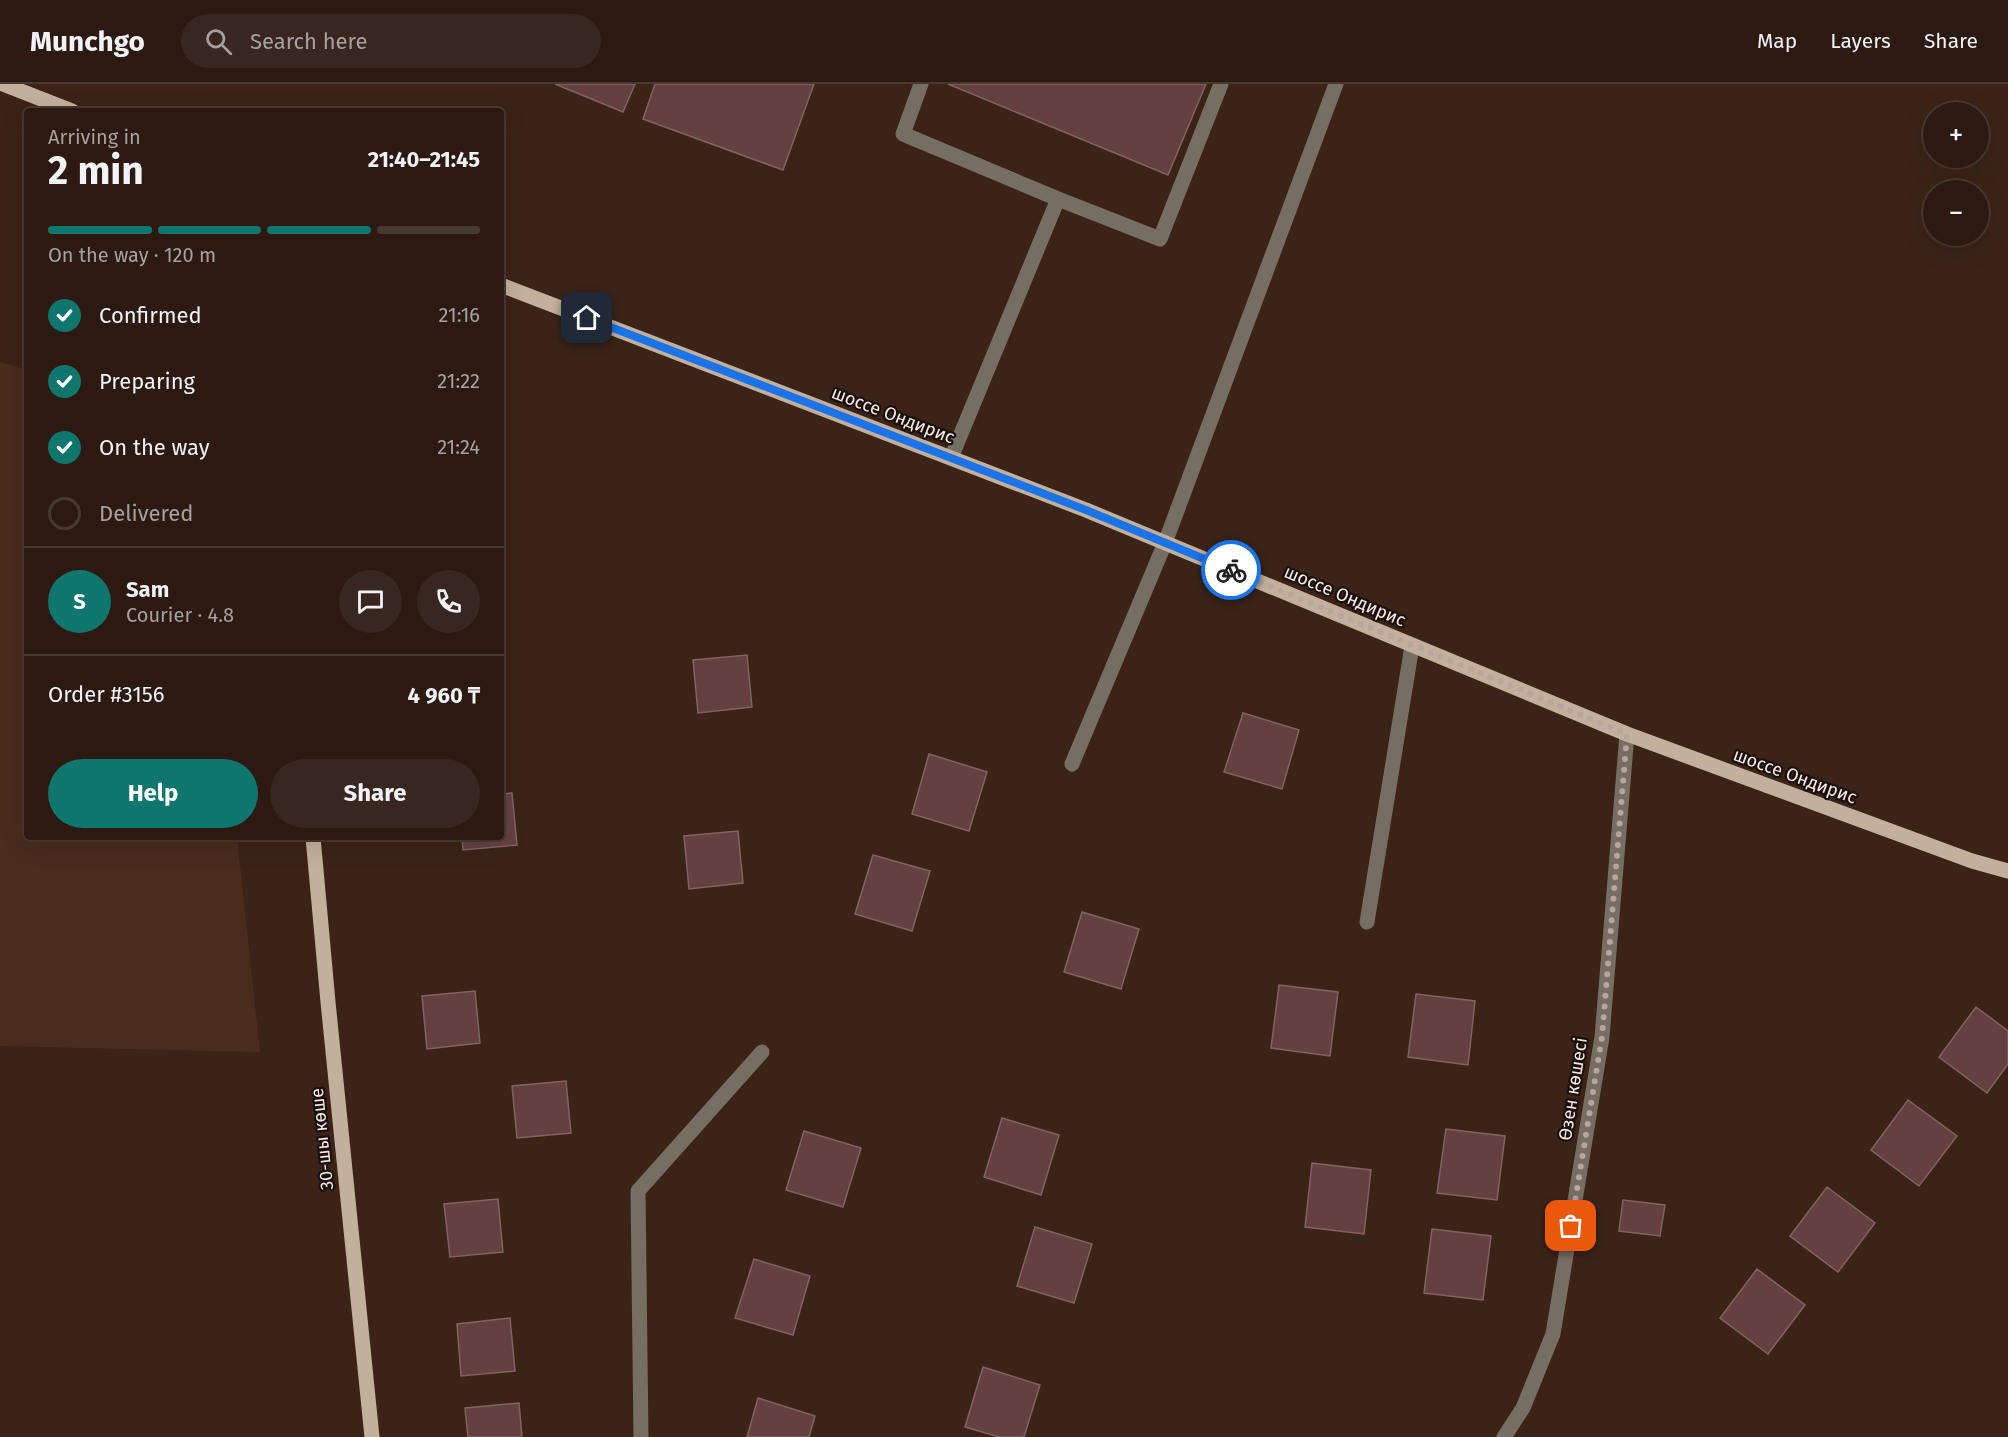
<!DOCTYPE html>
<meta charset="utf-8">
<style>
body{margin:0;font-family:"Fira Sans",sans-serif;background:#382720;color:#f1f3f6;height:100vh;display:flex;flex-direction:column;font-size:22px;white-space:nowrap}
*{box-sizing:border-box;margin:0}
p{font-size:20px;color:#a6a19f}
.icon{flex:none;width:33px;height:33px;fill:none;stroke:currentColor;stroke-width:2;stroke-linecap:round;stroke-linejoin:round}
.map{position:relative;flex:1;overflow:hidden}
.drawer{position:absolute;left:24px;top:24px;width:480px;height:732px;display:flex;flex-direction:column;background:#2c1a12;border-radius:6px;box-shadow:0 6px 24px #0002,0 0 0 2px #483832}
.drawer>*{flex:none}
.buttons{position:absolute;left:1923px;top:18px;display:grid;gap:12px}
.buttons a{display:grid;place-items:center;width:66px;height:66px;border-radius:50%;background:#2c1a12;box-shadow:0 6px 24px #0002,0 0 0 2px #483832;font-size:30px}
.pin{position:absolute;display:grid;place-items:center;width:51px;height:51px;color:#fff;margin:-26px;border-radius:12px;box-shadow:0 3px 9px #0006}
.courier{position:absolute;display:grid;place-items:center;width:60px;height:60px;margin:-30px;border:4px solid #1a73e8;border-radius:50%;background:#fff;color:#222;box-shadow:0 2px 8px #0007}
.summary em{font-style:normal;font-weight:700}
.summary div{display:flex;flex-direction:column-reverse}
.summary{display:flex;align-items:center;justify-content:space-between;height:102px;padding:0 24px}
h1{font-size:39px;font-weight:700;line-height:45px}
.bar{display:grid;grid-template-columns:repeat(4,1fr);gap:9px 6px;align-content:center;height:72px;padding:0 24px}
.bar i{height:8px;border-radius:4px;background:#483832}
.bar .on{background:#0f766e}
.bar p{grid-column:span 4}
.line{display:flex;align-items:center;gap:15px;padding:0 24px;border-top:2px solid #483832}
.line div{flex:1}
.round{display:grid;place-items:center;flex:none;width:63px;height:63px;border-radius:32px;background:#382720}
ol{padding:0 24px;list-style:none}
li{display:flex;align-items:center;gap:18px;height:66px}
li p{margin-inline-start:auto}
li .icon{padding:6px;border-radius:50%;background:#0f766e;color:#fff;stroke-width:4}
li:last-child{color:#a6a19f}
li i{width:33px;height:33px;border:3px solid #483832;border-radius:50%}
.primary-button{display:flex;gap:12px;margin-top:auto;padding:12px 24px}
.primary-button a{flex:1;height:69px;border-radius:36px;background:#0f766e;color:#fff;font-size:24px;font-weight:700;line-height:69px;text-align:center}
.primary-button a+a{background:#382720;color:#f1f3f6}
header{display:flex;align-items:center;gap:36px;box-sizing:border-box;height:84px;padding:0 30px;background:#2c1a12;border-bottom:2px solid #483832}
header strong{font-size:28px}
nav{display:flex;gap:33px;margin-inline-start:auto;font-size:21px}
.search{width:420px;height:54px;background:#382720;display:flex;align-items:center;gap:15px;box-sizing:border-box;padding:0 21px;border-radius:33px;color:#a6a19f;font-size:22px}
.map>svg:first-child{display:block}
</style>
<header>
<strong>Munchgo</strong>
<div class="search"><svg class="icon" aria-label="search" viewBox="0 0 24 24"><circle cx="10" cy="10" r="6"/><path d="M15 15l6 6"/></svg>Search here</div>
<nav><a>Map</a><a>Layers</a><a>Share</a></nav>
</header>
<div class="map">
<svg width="2008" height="1353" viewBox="0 0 2008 1353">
<rect width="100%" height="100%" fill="#3b2318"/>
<!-- built -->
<path fill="#4a2c1e" d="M0 278 27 286V753H237L260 968 0 962Z"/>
<!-- building -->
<path fill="#644140" stroke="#826361" stroke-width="1.5" d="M555 0H635L623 28Z
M655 0H814L783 86 643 35Z
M948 0H1206L1168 91Z
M747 571 752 623 698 629 693 576Z
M1243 629 1299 646 1282 705 1224 688Z
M929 670 987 688 969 747 912 730Z
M512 709 517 761 463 766 462 753H501V710Z
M738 747 743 799 689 805 684 752Z
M873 771 930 787 912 847 855 830Z
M1082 828 1139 845 1121 905 1064 888Z
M1279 901 1338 908 1330 972 1271 964Z
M475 907 480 959 427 965 422 912Z
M1416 910 1475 917 1468 981 1408 973Z
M1976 923 2008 947V980L1987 1009 1939 973Z
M566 997 571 1049 517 1054 512 1002Z
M1908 1016 1957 1052 1919 1102 1871 1066Z
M1002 1034 1059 1051 1041 1111 984 1093Z
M1446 1045 1505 1052 1497 1116 1437 1109Z
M804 1047 861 1064 843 1123 786 1106Z
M1312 1079 1371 1086 1364 1150 1305 1143Z
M1827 1103 1875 1139 1838 1188 1790 1152Z
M498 1115 503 1168 450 1173 444 1120Z
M1623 1116 1665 1121 1660 1152 1619 1147Z
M1035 1143 1092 1160 1074 1219 1017 1202Z
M1432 1145 1491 1152 1483 1216 1424 1209Z
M754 1175 810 1192 793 1251 735 1234Z
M1757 1185 1805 1221 1768 1270 1720 1234Z
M510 1234 515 1287 461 1292 457 1240Z
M983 1283 1040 1301 1024 1353H999L965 1343Z
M758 1314 815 1332 809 1353H747Z
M519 1319 522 1353H468L465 1324Z"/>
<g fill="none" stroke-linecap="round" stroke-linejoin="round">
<!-- minor -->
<path stroke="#766d63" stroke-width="15" d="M921 0 903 50 1058 115 1160 155 1221 0
M951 374 1058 115
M1072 680 1165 459 1336 0
M1367 838 1412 562
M641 1353 638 1107 762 968
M1504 1353 1523 1324 1553 1250 1602 953 1627 650"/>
<!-- major -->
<path stroke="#c2b09c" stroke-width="15" d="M3 0 72 27
M501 201 1086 426 1627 650 1972 777 2008 787
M313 753 328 918 372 1353"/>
</g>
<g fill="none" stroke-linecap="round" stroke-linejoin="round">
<!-- done -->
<path stroke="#b8a59d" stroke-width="6" stroke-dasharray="0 10.8" d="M1231 486 1627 650 1602 953 1571 1142"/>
<!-- route -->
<path stroke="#1a73e8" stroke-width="8" d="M587 234 1086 426 1231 486"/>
</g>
<g text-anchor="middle" stroke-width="4.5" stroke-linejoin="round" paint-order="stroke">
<!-- street labels -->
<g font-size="18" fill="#fbebe4" stroke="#1a100b">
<text transform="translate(893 331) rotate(21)" y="6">шоссе Ондирис</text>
<text transform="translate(1345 512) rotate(23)" y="6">шоссе Ондирис</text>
<text transform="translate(1795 692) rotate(20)" y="6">шоссе Ондирис</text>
<text transform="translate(1573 1005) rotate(-81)" y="6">Өзен көшесі</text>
<text transform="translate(322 1055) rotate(-96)" y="6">30-шы көше</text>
</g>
</g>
</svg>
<div class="buttons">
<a>+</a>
<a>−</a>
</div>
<div class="pin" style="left:1571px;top:1142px;background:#ea580c"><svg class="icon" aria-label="bag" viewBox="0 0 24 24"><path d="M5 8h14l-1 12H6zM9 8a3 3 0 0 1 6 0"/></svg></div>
<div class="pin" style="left:587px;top:234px;background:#1f2937"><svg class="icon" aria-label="home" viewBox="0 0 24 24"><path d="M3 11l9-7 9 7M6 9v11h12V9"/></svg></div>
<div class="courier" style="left:1231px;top:486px"><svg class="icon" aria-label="bike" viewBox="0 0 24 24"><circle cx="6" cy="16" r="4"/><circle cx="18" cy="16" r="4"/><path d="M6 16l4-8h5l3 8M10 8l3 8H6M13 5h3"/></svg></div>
<section class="drawer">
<div class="summary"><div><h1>2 min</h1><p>Arriving in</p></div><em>21:40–21:45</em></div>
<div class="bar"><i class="on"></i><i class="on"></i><i class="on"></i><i></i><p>On the way · 120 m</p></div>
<ol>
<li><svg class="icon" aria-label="check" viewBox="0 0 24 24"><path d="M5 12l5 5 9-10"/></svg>Confirmed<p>21:16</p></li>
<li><svg class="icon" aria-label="check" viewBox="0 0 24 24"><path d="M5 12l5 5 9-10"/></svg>Preparing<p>21:22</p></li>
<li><svg class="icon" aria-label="check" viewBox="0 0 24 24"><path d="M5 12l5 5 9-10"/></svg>On the way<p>21:24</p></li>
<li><i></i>Delivered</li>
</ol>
<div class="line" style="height:108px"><b class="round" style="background:#0f766e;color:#fff">S</b><div><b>Sam</b><p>Courier · 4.8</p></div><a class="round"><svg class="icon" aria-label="chat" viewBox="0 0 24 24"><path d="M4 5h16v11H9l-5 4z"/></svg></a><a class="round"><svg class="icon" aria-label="phone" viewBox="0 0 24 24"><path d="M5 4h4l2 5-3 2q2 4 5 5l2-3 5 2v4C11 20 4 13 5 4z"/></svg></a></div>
<div class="line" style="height:78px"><div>Order #3156</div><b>4 960 ₸</b></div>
<div class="primary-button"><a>Help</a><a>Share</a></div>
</section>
</div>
